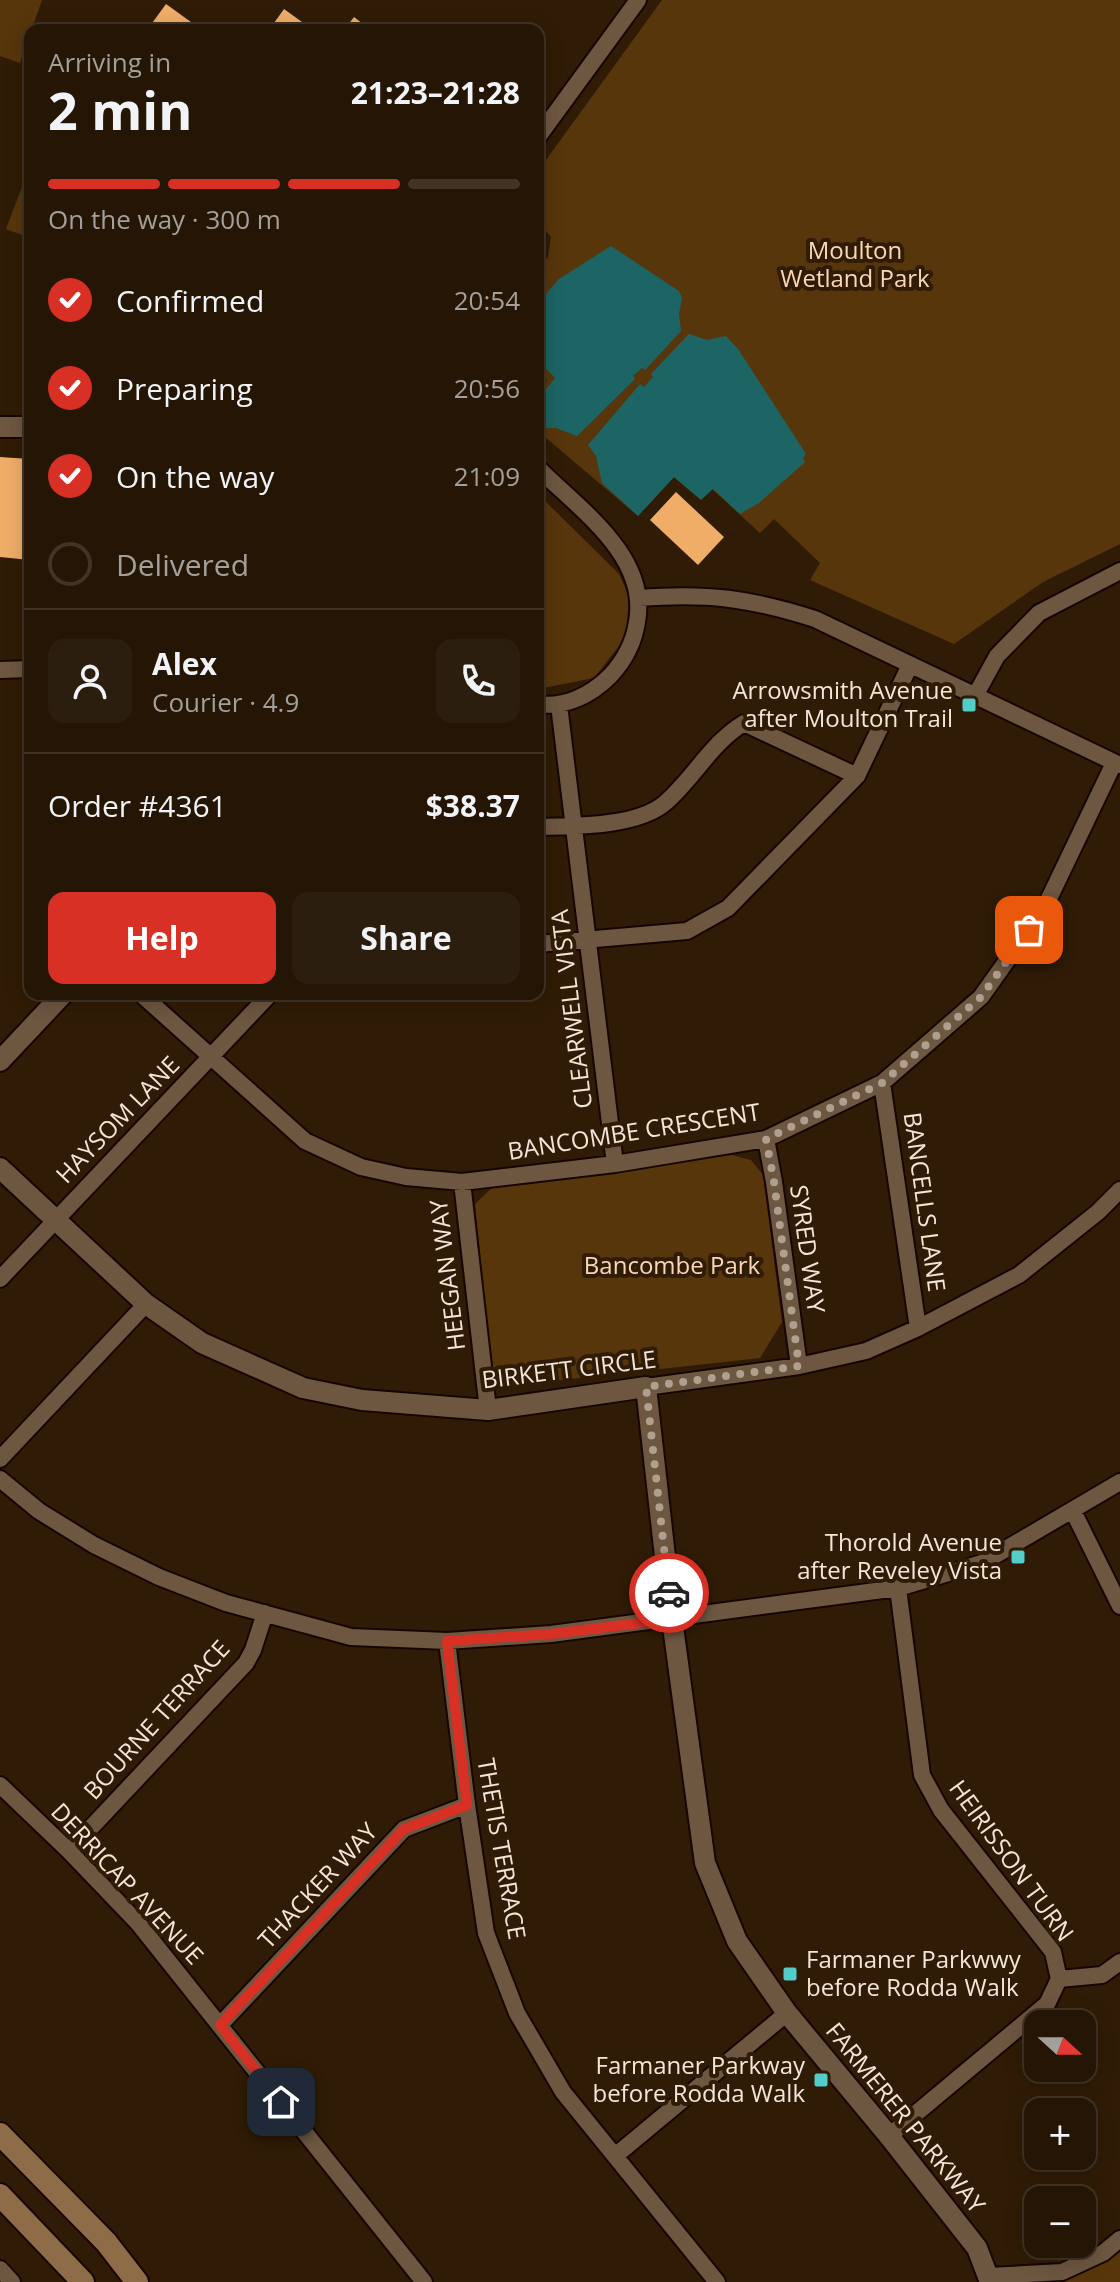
<!DOCTYPE html>
<meta charset="utf-8">
<style>
body{margin:0;font-family:"Open Sans",sans-serif;background:#2c1e0e;color:#f1f3f6;height:100vh;display:flex;flex-direction:column;font-size:30px;white-space:nowrap}
*{box-sizing:border-box;margin:0}
p{font-size:26px;color:#a39f9a}
.icon{flex:none;width:44px;height:44px;fill:none;stroke:currentColor;stroke-width:2;stroke-linecap:round;stroke-linejoin:round}
.map{position:relative;flex:1;overflow:hidden}
.details{position:absolute;left:24px;top:24px;width:520px;height:976px;display:flex;flex-direction:column;background:#241504;border-radius:16px;box-shadow:0 4px 20px #0003,0 0 0 2px #413426}
.details>*{flex:none}
.needle{width:52px;rotate:111deg}
.tools{position:absolute;left:1024px;top:2010px;display:grid;gap:16px}
.tools a{display:grid;place-items:center;width:72px;height:72px;border-radius:16px;background:#241504;box-shadow:0 4px 20px #0003,0 0 0 2px #413426;font-size:40px}
.pin{position:absolute;display:grid;place-items:center;width:68px;height:68px;color:#fff;margin:-34px;border-radius:16px;box-shadow:0 4px 12px #0006}
.courier{position:absolute;display:grid;place-items:center;width:80px;height:80px;margin:-40px;border:6px solid #d93025;border-radius:50%;background:#fff;color:#222;box-shadow:0 2px 10px #0007}
.overview em{font-style:normal;font-weight:700}
.overview div{display:flex;flex-direction:column-reverse}
.overview{display:flex;align-items:center;justify-content:space-between;height:136px;padding:0 24px}
h1{font-size:52px;font-weight:700;line-height:60px}
.bar{display:grid;grid-template-columns:repeat(4,1fr);gap:12px 8px;align-content:center;height:96px;padding:0 24px}
.bar i{height:10px;border-radius:6px;background:#413426}
.bar .on{background:#d93025}
.bar p{grid-column:span 4}
.line{display:flex;align-items:center;gap:20px;padding:0 24px;border-top:2px solid #413426}
.line div{flex:1}
.round{display:grid;place-items:center;flex:none;width:84px;height:84px;border-radius:16px;background:#2c1e0e}
ol{padding:0 24px;list-style:none}
li{display:flex;align-items:center;gap:24px;height:88px}
li p{margin-inline-start:auto}
li .icon{padding:8px;border-radius:50%;background:#d93025;color:#fff;stroke-width:4}
li:last-child{color:#a39f9a}
li i{width:44px;height:44px;border:4px solid #413426;border-radius:50%}
.button{display:flex;gap:16px;margin-top:auto;padding:16px 24px}
.button a{flex:1;height:92px;border-radius:16px;background:#d93025;color:#fff;font-size:32px;font-weight:700;line-height:92px;text-align:center}
.button a+a{background:#2c1e0e;color:#f1f3f6}
.map>svg:first-child{display:block}
</style>
<div class="map">
<svg width="1120" height="2282" viewBox="0 0 1120 2282">
<rect width="100%" height="100%" fill="#301c06"/>
<!-- green -->
<path fill="#58360c" d="M0 0H42L20 63 0 56Z
M662 0H1120V544L1043 582 954 644 810 580 820 563 774 519 760 533 712 489 701 500 674 477 638 516 538 431V390L547 380 538 372V269L548 257 551 237 538 222V171Z
M30 166V238L6 229Z
M538 494 619 574 629 596 626 637 594 678 538 689Z
M732 1155 751 1160 763 1175 782 1322 760 1358 516 1385 491 1365 475 1204 493 1187Z
M1120 2246V2282H1031L1062 2277Z"/>
<!-- water -->
<path fill="#1c6564" d="M611 246 679 291 682 298 679 314 681 331 645 370 642 368 633 376 635 379 577 436 556 428H543L538 424V399L555 378 538 360V303L559 279Z
M689 334 707 340 726 336 738 349 806 454 803 458 805 462 759 503 740 514 713 489 701 500 674 477 638 516 602 483 596 456 588 445 640 384 644 387 653 377 651 374Z"/>
<!-- building -->
<path fill="#efad68" d="M166 4 202 30H147Z
M284 9 313 30H269Z
M354 17 371 30H344Z
M0 457 30 459V560L0 557Z
M676 492 724 537 698 565 650 520Z"/>
<g fill="none" stroke-linecap="round" stroke-linejoin="round">
<!-- minor casing -->
<g stroke="#170600" stroke-width="20">
<path id="minor" d="M538 137 638 0
M538 468C579 509 649 556 637 622 634 642 624 661 610 676 591 695 565 708 538 704
M639 598C708 593 749 598 815 619L1120 765
M0 670 30 669
M975 696 997 656 1039 613 1120 571
M559 705 615 1164
M538 827C574 826 637 827 665 803 694 778 711 743 744 723L857 776
M538 944 687 931 728 908 857 776 910 665
M141 994 305 1141 361 1167 406 1177 462 1182 615 1164 766 1139 882 1083 981 997 1045 907 1114 763
M882 1083 918 1328
M766 1139 774 1182 799 1366
M462 1182 488 1410
M0 1279 270 994
M646 1387 799 1366 866 1351 918 1328 1019 1275 1098 1212 1120 1190
M0 1459 146 1304
M0 1479 39 1511 94 1545 159 1577 226 1603 351 1637 447 1641 551 1634 898 1588 982 1563 1120 1482
M1073 1511 1120 1606
M447 1641 467 1805 486 1933 517 2013 563 2092 717 2282
M0 1785 69 1851 138 1923 424 2282
M69 1851 246 1663 253 1650 265 1613
M1059 1979 1102 1975 1120 1962
M220 2025 404 1829 467 1805
M889 2136 1047 2004 1059 1979 1053 1952 941 1810 922 1775 898 1588
M615 2156 787 2013
M0 2269 12 2282
M990 2276 1062 2272 1103 2253 1120 2239"/>
</g>
<!-- tertiary casing -->
<g stroke="#170600" stroke-width="24">
<path id="tertiary" d="M0 427H30
M0 1061 63 994
M0 1168 146 1304 202 1343 303 1388 362 1400 488 1410 646 1387 672 1619 705 1863 737 1941 787 2013 889 2136 977 2248 990 2282"/>
</g>
<!-- secondary casing -->
<g stroke="#170600" stroke-width="26">
<path id="secondary" d="M0 2134 106 2242 137 2282
M0 2195 83 2282"/>
</g>
<!-- minor -->
<use href="#minor" stroke="#6e5741" stroke-width="16"/>
<!-- tertiary -->
<use href="#tertiary" stroke="#6e5741" stroke-width="20"/>
<!-- secondary -->
<use href="#secondary" stroke="#8e6c48" stroke-width="22"/>
</g>
<g fill="none" stroke-linecap="round" stroke-linejoin="round">
<!-- done -->
<path stroke="#af9f8e" stroke-width="8" stroke-dasharray="0 14.4" d="M669 1593 646 1387 799 1366 774 1182 766 1139 882 1083 981 997 1029 930"/>
<!-- route -->
<path stroke="#d93025" stroke-width="10" d="M281 2102 220 2025 404 1829 467 1805 447 1641 551 1634 672 1619 669 1593"/>
</g>
<!-- markers -->
<g fill="#53cdca" stroke="#301c06" stroke-width="3">
<rect x="961" y="697" width="16" height="16" rx="4"/>
<rect x="1010" y="1549" width="16" height="16" rx="4"/>
<rect x="782" y="1966" width="16" height="16" rx="4"/>
<rect x="813" y="2072" width="16" height="16" rx="4"/>
</g>
<g text-anchor="middle" stroke-width="8" stroke-linejoin="round" paint-order="stroke">
<!-- park labels -->
<g font-size="24" fill="#f9d7b6" stroke="#301c06">
<text x="855" y="259">Moulton<tspan x="855" dy="28">Wetland Park</tspan></text>
<text x="672" y="1274">Bancombe Park</text>
</g>
<!-- poi labels -->
<g font-size="24" fill="#f3e5d8" stroke="#301c06" text-anchor="end">
<text x="953" y="699">Arrowsmith Avenue<tspan x="953" dy="28">after Moulton Trail</tspan></text>
<text x="1002" y="1551">Thorold Avenue<tspan x="1002" dy="28">after Reveley Vista</tspan></text>
<text x="806" y="1968" text-anchor="start">Farmaner Parkwwy<tspan x="806" dy="28">before Rodda Walk</tspan></text>
<text x="805" y="2074">Farmaner Parkway<tspan x="805" dy="28">before Rodda Walk</tspan></text>
</g>
<!-- street labels -->
<g font-size="24" fill="#f3e5d8" stroke="#301c06">
<text transform="translate(572 1009) rotate(-97)" y="8">CLEARWELL VISTA</text>
<text transform="translate(118 1120) rotate(-46)" y="8">HAYSOM LANE</text>
<text transform="translate(634 1132) rotate(-9)" y="8">BANCOMBE CRESCENT</text>
<text transform="translate(924 1202) rotate(82)" y="8">BANCELLS LANE</text>
<text transform="translate(807 1249) rotate(82)" y="8">SYRED WAY</text>
<text transform="translate(448 1275) rotate(-97)" y="8">HEEGAN WAY</text>
<text transform="translate(569 1370) rotate(-7)" y="8">BIRKETT CIRCLE</text>
<text transform="translate(157 1720) rotate(-48)" y="8">BOURNE TERRACE</text>
<text transform="translate(501 1849) rotate(80)" y="8">THETIS TERRACE</text>
<text transform="translate(1011 1861) rotate(54)" y="8">HEIRISSON TURN</text>
<text transform="translate(127 1884) rotate(47)" y="8">DERRICAP AVENUE</text>
<text transform="translate(318 1886) rotate(-47)" y="8">THACKER WAY</text>
<text transform="translate(905 2118) rotate(51)" y="8">FARMERER PARKWAY</text>
</g>
</g>
</svg>
<div class="tools">
<a><svg class="needle" viewBox="-14 -14 28 28"><path d="M0-13l5 13h-10z" fill="#e53935"/><path d="M0 13l5-13h-10z" fill="#a39f9a"/></svg></a>
<a>+</a>
<a>−</a>
</div>
<div class="pin" style="left:1029px;top:930px;background:#ea580c"><svg class="icon" aria-label="bag" viewBox="0 0 24 24"><path d="M5 8h14l-1 12H6zM9 8a3 3 0 0 1 6 0"/></svg></div>
<div class="pin" style="left:281px;top:2102px;background:#1f2937"><svg class="icon" aria-label="home" viewBox="0 0 24 24"><path d="M3 11l9-7 9 7M6 9v11h12V9"/></svg></div>
<div class="courier" style="left:669px;top:1593px"><svg class="icon" aria-label="car" viewBox="0 0 24 24"><path d="M5 17H2v-5l4-1 3-4h7l3 4 3 1v5h-3M9 17h6M6 11h13"/><circle cx="7" cy="17" r="2"/><circle cx="17" cy="17" r="2"/></svg></div>
<section class="details">
<div class="overview"><div><h1>2 min</h1><p>Arriving in</p></div><em>21:23–21:28</em></div>
<div class="bar"><i class="on"></i><i class="on"></i><i class="on"></i><i></i><p>On the way · 300 m</p></div>
<ol>
<li><svg class="icon" aria-label="check" viewBox="0 0 24 24"><path d="M5 12l5 5 9-10"/></svg>Confirmed<p>20:54</p></li>
<li><svg class="icon" aria-label="check" viewBox="0 0 24 24"><path d="M5 12l5 5 9-10"/></svg>Preparing<p>20:56</p></li>
<li><svg class="icon" aria-label="check" viewBox="0 0 24 24"><path d="M5 12l5 5 9-10"/></svg>On the way<p>21:09</p></li>
<li><i></i>Delivered</li>
</ol>
<div class="line" style="height:144px"><a class="round"><svg class="icon" aria-label="person" viewBox="0 0 24 24"><circle cx="12" cy="8" r="4"/><path d="M4 21q1-7 8-7t8 7"/></svg></a><div><b>Alex</b><p>Courier · 4.9</p></div><a class="round"><svg class="icon" aria-label="phone" viewBox="0 0 24 24"><path d="M5 4h4l2 5-3 2q2 4 5 5l2-3 5 2v4C11 20 4 13 5 4z"/></svg></a></div>
<div class="line" style="height:104px"><div>Order #4361</div><b>$38.37</b></div>
<div class="button"><a>Help</a><a>Share</a></div>
</section>
</div>
